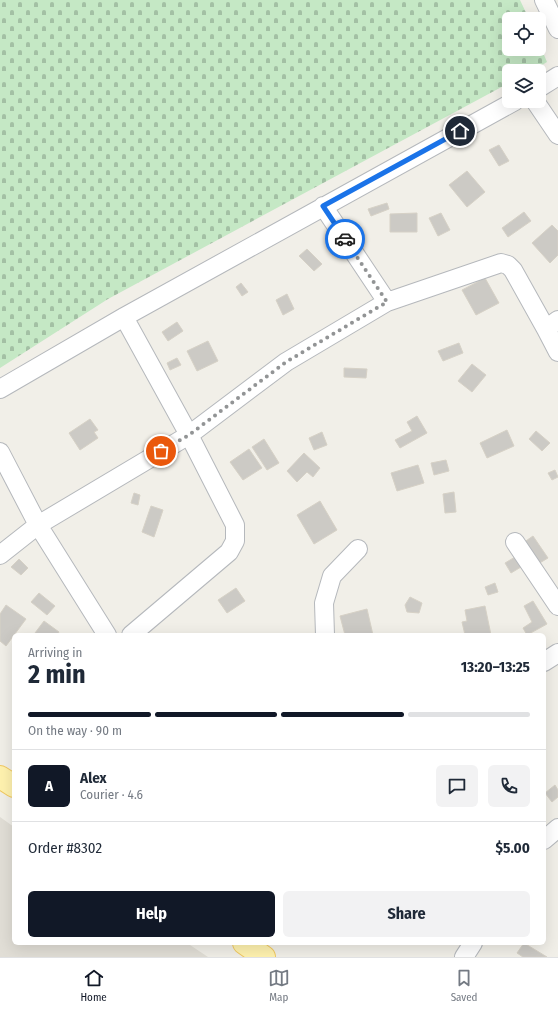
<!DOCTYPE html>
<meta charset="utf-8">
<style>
body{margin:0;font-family:"Fira Sans Condensed",sans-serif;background:#f2f2f3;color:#1f2937;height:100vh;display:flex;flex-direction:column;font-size:15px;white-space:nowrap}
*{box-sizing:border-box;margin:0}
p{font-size:13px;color:#747a83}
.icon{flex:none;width:22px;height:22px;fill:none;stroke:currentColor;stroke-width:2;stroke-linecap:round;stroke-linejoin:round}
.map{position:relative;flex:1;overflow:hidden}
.drawer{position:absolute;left:12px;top:633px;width:534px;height:312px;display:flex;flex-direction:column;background:#fff;border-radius:6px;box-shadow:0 4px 16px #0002}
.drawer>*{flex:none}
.controls{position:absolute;left:502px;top:12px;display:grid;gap:8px}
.controls a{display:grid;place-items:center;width:44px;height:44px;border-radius:6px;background:#fff;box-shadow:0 4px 16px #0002;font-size:20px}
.pin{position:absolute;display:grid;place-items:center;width:34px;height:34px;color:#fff;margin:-17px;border:2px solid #fff;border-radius:50%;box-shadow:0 1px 4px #0007}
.courier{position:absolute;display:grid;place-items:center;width:40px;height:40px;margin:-20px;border:3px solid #1a73e8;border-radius:50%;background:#fff;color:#222;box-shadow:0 1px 5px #0007}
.headline em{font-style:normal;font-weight:700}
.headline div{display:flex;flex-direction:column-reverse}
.headline{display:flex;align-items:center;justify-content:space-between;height:68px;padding:0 16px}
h1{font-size:26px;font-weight:700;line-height:30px}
.bar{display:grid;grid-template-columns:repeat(4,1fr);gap:6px 4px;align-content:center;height:48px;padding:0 16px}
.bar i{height:5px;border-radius:3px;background:#e0e1e3}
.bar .current{background:#111827}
.bar p{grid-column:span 4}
.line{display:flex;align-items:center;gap:10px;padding:0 16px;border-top:1px solid #e0e1e3}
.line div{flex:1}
.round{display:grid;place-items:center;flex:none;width:42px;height:42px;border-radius:6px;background:#f2f2f3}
.cta{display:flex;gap:8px;margin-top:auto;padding:8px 16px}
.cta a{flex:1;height:46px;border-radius:6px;background:#111827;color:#fff;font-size:16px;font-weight:700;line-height:46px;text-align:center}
.cta a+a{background:#f2f2f3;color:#1f2937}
.tab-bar{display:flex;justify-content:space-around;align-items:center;height:56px;border-top:1px solid #e0e1e3;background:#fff;font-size:11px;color:#747a83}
.tab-bar a{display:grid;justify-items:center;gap:2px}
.tab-bar .current{color:#111827}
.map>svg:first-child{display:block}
</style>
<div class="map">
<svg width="558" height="957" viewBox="0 0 558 957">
<defs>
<pattern id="cemetery-stones" width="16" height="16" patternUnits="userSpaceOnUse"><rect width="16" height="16" fill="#c5e8c5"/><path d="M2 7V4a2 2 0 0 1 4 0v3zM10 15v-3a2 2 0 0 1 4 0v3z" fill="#a3c0a4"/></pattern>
</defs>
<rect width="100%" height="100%" fill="#f1efe8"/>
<!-- education -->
<path fill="#e1ded6" d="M0 817 14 827V943H187L208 957H0Z"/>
<!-- cemetery -->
<path fill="url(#cemetery-stones)" d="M0 0H520L529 19H509V49H539V43L547 62 532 71H509V83L108 299 0 368Z"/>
<!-- building -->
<path fill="#cccac5" stroke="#d6d1c6" d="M499 145 509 161 499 166 489 150Z
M467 171 485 192 467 207 449 185Z
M387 203 389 209 371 216 368 209Z
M524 212 531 221 508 237 502 228Z
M417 213V232H390V214Z
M441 213 450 230 438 236 429 218Z
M552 225 558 231V255L550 263 532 243Z
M307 249 322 264 314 271 299 256Z
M485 278 499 303 476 315 462 290Z
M241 283 248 292 242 296 236 287Z
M287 294 294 309 283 315 276 300Z
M177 322 183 331 168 341 162 332Z
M208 341 218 361 197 371 187 351Z
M459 343 463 353 443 361 438 351Z
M177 358 181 365 170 370 167 363Z
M472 364 486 375 472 392 458 381Z
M344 368 367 369 366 378 344 377Z
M417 416 427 433 400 448 395 440 412 431 407 422Z
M90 419 98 430 94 432 98 438 80 450 69 433Z
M507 430 514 446 487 458 480 443Z
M536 431 550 443 542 451 529 439Z
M322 432 327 445 314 450 309 438Z
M264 439 279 463 267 470 252 447Z
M249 449 262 468 243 480 230 462Z
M304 453 320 468 313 477 307 472 297 482 287 471Z
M446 460 449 471 434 475 431 463Z
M418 465 424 483 397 491 391 473Z
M555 470 558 477 552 480 548 473Z
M454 492 456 512 445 513 443 494Z
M134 493 140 495 138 505 131 503Z
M320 501 337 530 314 544 297 515Z
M151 506 163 510 154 537 142 532Z
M533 536 548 558 538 564 523 543Z
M515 557 521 567 511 573 505 563Z
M19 559 28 568 21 575 11 567Z
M495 583 498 592 488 595 485 587Z
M236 588 245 601 227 613 218 600Z
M39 593 55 606 47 615 31 602Z
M410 597 422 603 419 613 407 612 405 605Z
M533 601 547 624 527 635 523 628 532 622 524 606Z
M6 605 26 619 6 646 0 641V614Z
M485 606 491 635H465L462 622 467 621 465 610Z
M367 609 373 635H345L340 616Z
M44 621 59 632 57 635H38L35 633Z
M555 785 558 790V797L552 802 545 793Z
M524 943 547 957H523L517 953Z"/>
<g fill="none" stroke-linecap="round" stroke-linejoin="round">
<!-- minor casing -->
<g stroke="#b5b8bc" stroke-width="20">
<path id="minor" d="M544 0 558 29
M539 88 558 76
M535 101 558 135
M323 206 387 302
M124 317 189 435 235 525V541L229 552 131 635
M546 329 558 352
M0 389 124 317 515 101
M0 452 38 525 107 635
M515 542 558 606
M0 555 38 525 189 435 286 362 387 302 501 263 508 265 513 270 546 329 558 320
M325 635 324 603 332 576 358 549
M544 662 558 653
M544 840 558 828
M464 957 473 943"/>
</g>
<!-- major casing -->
<g stroke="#f2c960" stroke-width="24">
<path id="major" d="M0 777 14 786
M244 943 264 957"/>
</g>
<!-- minor -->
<use href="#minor" stroke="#fff" stroke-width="18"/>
<!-- major -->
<use href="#major" stroke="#fff2af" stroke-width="22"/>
</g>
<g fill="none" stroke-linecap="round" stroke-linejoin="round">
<!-- done -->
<path stroke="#929495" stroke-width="4" stroke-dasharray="0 7.2" d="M161 451 189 435 286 362 387 302 345 239"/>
<!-- route -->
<path stroke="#1a73e8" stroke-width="5" d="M345 239 323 206 460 131"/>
</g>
</svg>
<div class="controls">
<a><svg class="icon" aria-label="locate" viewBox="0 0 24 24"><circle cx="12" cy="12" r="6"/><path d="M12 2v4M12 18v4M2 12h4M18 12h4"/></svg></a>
<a><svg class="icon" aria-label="layers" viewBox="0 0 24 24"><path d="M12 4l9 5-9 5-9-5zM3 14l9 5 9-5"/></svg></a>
</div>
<div class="pin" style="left:161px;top:451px;background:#ea580c"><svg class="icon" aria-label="bag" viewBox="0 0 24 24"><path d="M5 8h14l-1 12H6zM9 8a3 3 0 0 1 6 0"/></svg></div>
<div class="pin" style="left:460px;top:131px;background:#1f2937"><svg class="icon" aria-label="home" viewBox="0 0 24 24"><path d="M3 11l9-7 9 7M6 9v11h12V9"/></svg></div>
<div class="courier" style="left:345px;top:239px"><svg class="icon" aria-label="car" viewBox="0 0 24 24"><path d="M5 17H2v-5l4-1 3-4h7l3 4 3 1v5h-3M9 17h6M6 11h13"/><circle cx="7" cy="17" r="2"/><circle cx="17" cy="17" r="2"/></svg></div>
<section class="drawer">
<div class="headline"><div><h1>2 min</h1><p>Arriving in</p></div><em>13:20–13:25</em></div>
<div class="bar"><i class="current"></i><i class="current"></i><i class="current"></i><i></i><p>On the way · 90 m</p></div>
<div class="line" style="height:72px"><b class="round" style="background:#111827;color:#fff">A</b><div><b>Alex</b><p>Courier · 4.6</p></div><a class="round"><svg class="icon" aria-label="chat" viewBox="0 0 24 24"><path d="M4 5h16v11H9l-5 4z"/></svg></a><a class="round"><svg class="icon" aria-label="phone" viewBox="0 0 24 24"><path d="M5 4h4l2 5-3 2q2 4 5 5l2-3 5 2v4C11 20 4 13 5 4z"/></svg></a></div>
<div class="line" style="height:52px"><div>Order #8302</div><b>$5.00</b></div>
<div class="cta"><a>Help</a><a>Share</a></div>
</section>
</div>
<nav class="tab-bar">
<a class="current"><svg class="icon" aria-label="home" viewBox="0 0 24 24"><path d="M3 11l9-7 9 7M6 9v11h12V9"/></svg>Home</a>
<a><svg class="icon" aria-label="map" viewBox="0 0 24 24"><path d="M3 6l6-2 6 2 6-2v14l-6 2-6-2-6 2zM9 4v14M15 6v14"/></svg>Map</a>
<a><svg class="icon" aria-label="saved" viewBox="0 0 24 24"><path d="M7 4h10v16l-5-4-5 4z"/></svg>Saved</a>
</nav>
